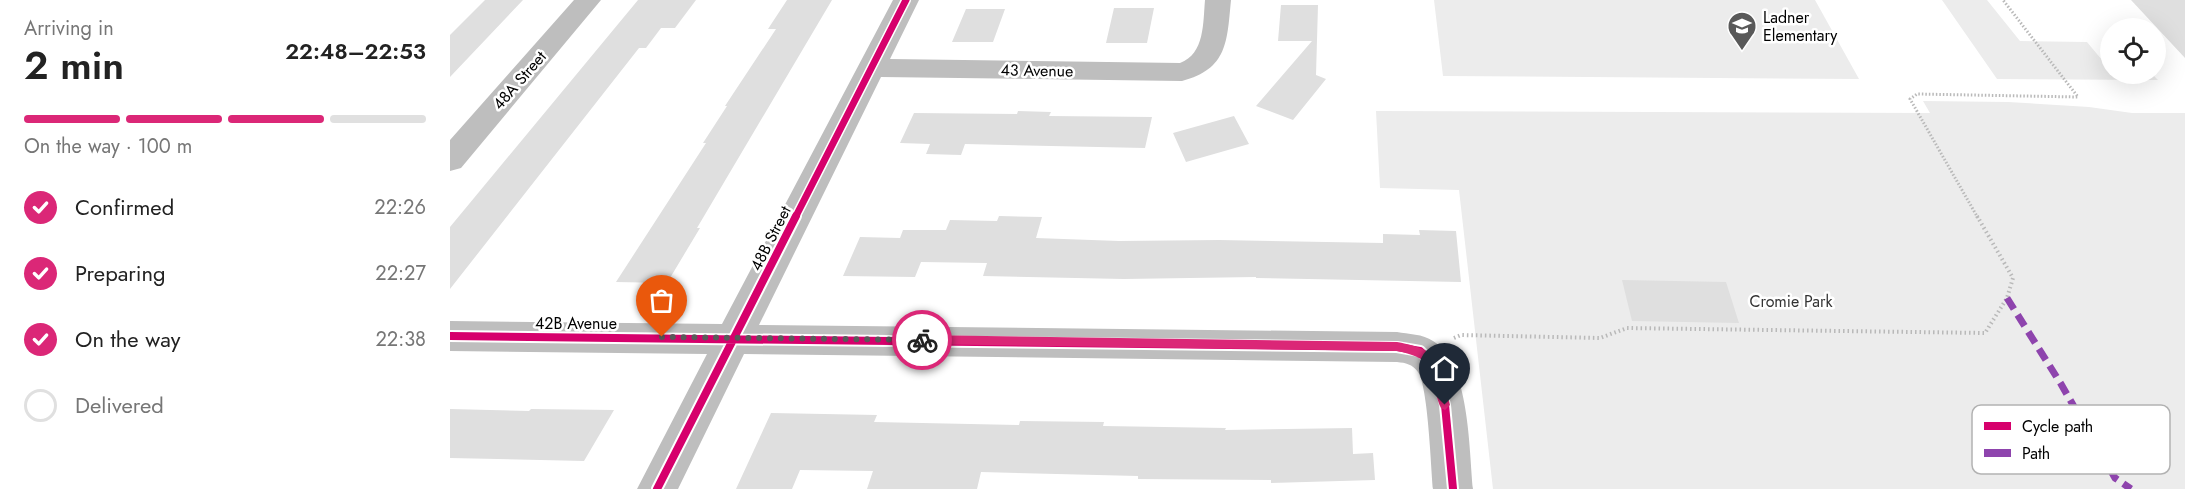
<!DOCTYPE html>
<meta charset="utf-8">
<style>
body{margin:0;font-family:Jost,sans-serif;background:#f2f2f2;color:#222;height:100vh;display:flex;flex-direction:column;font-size:22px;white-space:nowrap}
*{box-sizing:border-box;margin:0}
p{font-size:20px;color:#767676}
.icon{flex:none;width:33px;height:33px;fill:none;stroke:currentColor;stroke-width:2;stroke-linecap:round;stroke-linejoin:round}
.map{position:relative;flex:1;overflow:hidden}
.details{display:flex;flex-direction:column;background:#fff;width:450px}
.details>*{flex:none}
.tools{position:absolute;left:1650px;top:18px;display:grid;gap:12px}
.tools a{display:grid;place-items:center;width:66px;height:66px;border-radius:50%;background:#fff;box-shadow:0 6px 24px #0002;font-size:30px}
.pin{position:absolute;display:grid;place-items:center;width:51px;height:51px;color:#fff;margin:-62px -26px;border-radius:50% 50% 50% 0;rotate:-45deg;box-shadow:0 0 6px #0007}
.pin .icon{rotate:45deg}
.courier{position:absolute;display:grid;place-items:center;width:60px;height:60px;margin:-30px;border:4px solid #db2777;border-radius:50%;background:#fff;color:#222;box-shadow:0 2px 8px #0007}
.overview em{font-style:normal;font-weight:600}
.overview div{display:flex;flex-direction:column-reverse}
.overview{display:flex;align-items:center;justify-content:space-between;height:102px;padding:0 24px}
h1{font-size:39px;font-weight:600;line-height:45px}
.bar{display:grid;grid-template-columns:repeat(4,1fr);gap:9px 6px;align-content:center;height:72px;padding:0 24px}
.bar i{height:8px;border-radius:4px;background:#e0e0e0}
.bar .on{background:#db2777}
.bar p{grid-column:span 4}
ol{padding:0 24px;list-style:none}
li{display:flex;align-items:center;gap:18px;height:66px}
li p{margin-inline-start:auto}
li .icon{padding:6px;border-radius:50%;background:#db2777;color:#fff;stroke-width:4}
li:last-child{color:#767676}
li i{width:33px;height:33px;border:3px solid #e0e0e0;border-radius:50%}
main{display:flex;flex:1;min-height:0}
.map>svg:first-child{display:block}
</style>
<main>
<section class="details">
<div class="overview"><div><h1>2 min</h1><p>Arriving in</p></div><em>22:48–22:53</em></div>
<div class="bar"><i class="on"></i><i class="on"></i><i class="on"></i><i></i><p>On the way · 100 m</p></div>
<ol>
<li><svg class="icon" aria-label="check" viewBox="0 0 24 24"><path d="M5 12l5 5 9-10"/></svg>Confirmed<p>22:26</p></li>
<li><svg class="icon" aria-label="check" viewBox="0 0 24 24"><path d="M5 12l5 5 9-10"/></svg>Preparing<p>22:27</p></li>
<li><svg class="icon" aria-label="check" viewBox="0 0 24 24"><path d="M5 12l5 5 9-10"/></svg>On the way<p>22:38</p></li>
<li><i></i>Delivered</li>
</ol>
</section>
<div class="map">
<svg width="1735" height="489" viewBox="0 0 1735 489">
<rect width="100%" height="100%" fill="#fff"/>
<!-- green -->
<path fill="#ececec" d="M984 0H1365L1409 79 993 76Z
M1492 0H1537L1570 41 1637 42 1652 60H1660V74H1702L1708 80 1547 79Z
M1473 101 1558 102 1639 107 1682 113H1735V489H1043L1009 190 930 188 926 111 1480 113Z"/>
<!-- building -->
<path fill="#dfdfdf" d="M35 0H73L0 77V35Z
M188 0H246L225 28H211L196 48H189L0 289V227Z
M337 0H382L247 228H250L217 283 166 282 256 143H253L277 106H275L326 29H318Z
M1681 0H1735V58Z
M831 5H868L866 75 876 79 843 120 806 106 862 41H828Z
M664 8H704L697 43H656Z
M516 9H555L543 42H502Z
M568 111 601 112 599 116 702 117 695 148 515 144 511 155 476 154 480 144 450 143 464 113 567 114Z
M784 116 799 144 736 162 723 133Z
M549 216 592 217 586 238 669 241 769 240 933 243V234L970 235 969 230 1006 231 1011 282 806 278V277L674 279 533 276 537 263 471 262 465 277 393 276 410 237 450 238 453 230H496L500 220 547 221Z
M1172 280 1276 282 1289 323 1182 321Z
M0 409 79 411 81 409 164 410 134 461 0 458Z
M321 413 427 415 424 422 569 425 570 421 654 422 653 426 776 428 775 430 902 428 903 454 923 453 925 480 821 483V480L688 479V476L531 472 527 489H417L423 471 350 470 342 489H286Z"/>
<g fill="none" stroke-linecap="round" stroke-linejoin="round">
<!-- path-far1 -->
<path stroke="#b9b9b9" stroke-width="3" stroke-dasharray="1.5 2" stroke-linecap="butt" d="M1528 218 1460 99 1467 94 1628 97 1553 0"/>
<!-- path -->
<path stroke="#b9b9b9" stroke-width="4" stroke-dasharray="1.5 3" stroke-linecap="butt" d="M1004 338 1011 335 1150 338 1177 328 1535 333 1557 298 1563 278 1527 216"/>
<!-- minor -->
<path fill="#bebebe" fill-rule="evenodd" d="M124 0H151L11 168 0 171V140Z
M443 0H469L440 59 730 63C755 54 753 22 755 0H781C777 41 778 69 732 81L431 77 309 325 947 332C958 334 973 334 983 341 1020 363 1019 450 1023 489H983C981 467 978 386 968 372 962 364 956 363 947 362L294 354 228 489H187L257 354 0 351V321L272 324Z"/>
<!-- quiet -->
<path stroke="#8e44ad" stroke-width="7" stroke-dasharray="13 7" stroke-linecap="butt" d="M1557 298 1611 384 1665 478 1681 489"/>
<!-- cycleway-far1 casing -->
<g stroke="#fff" stroke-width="10">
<path id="cycleway-far1" d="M345 218 456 0"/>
</g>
<!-- cycleway casing -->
<g stroke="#fff" stroke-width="12">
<path id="cycleway" d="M0 336 947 347 970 351 986 366 995 405 1003 489
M207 489 346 216"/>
</g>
<!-- cycleway-far1 -->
<use href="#cycleway-far1" stroke="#d6006c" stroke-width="7"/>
<!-- cycleway -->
<use href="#cycleway" stroke="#d6006c" stroke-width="8"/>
</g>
<!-- route -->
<path fill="#db2777" d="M472 335 947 342C994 351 990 362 1000 405L995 410 991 408C977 375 992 360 947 351L472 344 466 340Z"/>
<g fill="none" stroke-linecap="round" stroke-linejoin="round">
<!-- done -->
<path stroke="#595959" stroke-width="6" stroke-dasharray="0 10.8" d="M212 337 472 340"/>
</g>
<!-- icons -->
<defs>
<g id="school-pin" transform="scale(1.5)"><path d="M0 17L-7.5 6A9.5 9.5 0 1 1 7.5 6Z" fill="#595959" stroke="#fff"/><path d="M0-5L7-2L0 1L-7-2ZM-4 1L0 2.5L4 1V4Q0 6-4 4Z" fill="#fff"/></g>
</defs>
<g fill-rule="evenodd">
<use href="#school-pin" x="1292" y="26"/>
</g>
<g text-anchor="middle" stroke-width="5" stroke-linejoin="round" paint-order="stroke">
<!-- poi labels -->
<g font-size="16" fill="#000" stroke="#fff" text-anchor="start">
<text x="1313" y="23">Ladner<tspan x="1313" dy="18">Elementary</tspan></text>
</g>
<!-- street labels -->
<g font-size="16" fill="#000" stroke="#fff">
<text transform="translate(587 70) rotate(1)" y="6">43 Avenue</text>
<text transform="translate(69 80) rotate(-49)" y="6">48A Street</text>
<text transform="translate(320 238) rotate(-63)" y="6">48B Street</text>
<text x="126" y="329">42B Avenue</text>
</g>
<!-- park labels -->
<g font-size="16" fill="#333" stroke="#fff">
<text x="1341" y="307">Cromie Park</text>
</g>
</g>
<!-- legend -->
<rect x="1522" y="405" width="198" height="69" rx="9" fill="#fff" stroke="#b2b2b2" stroke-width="1.5"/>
<rect x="1534" y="422" width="27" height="8" fill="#d6006c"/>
<rect x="1534" y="449" width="27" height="8" fill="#8e44ad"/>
<g font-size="16" fill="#000">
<text x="1572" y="432">Cycle path</text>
<text x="1572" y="459">Path</text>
</g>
</svg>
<div class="tools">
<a><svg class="icon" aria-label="locate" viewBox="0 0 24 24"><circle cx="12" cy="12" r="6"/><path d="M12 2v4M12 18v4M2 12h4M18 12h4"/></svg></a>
</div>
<div class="pin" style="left:212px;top:337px;background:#ea580c"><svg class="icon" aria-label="bag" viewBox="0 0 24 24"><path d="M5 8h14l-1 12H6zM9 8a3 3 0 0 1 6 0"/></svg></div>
<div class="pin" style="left:995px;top:405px;background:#1f2937"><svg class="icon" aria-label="home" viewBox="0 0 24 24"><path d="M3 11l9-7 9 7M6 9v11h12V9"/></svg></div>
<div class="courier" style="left:472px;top:340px"><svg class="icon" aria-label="bike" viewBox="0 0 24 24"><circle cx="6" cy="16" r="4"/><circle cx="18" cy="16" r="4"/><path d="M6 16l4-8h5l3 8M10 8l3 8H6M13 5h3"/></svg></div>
</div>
</main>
